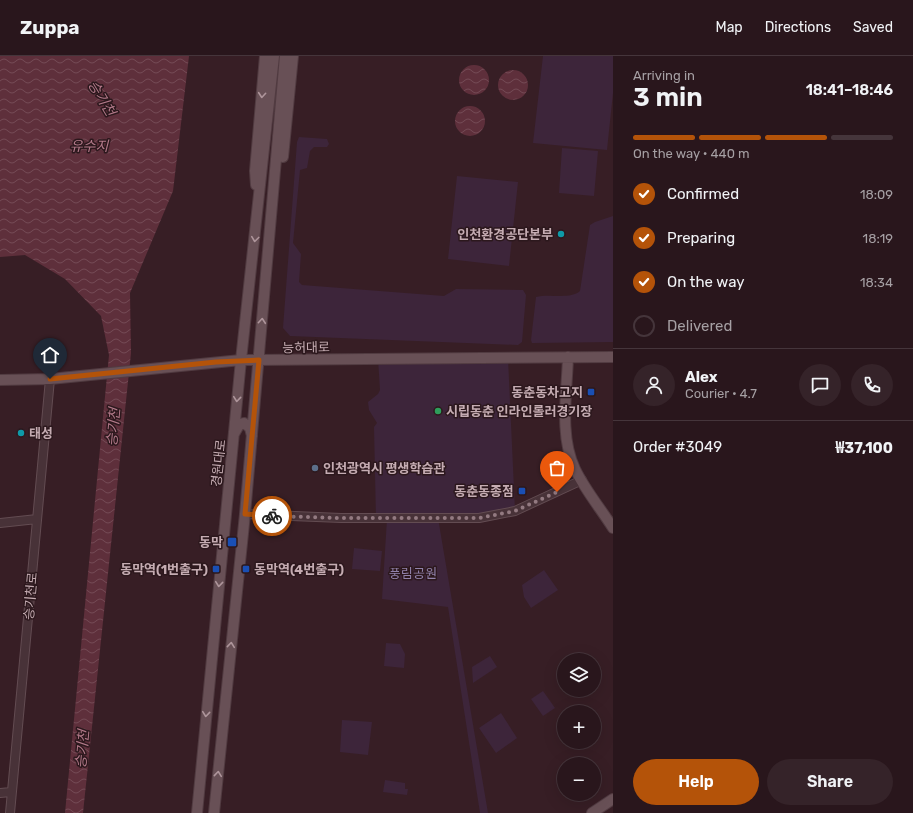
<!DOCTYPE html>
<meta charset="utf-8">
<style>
body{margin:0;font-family:Rubik,"Noto Sans KR",sans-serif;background:#352329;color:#f1f3f6;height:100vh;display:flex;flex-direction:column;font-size:15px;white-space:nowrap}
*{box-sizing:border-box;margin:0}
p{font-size:13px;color:#a59fa3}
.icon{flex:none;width:22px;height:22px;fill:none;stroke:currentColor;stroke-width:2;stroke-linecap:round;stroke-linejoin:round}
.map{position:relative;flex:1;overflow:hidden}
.details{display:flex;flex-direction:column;background:#29161c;width:300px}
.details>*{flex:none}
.controls{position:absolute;left:557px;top:597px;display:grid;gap:8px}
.controls a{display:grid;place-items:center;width:44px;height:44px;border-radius:50%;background:#29161c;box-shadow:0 4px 16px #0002,0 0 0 1px #45353b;font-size:20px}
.pin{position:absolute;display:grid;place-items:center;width:34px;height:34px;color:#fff;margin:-41px -17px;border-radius:50% 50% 50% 0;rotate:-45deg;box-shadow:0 0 4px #0007}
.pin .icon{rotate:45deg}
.courier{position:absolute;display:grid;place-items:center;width:40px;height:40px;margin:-20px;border:3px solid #b45309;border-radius:50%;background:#fff;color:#222;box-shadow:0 1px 5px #0007}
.overview em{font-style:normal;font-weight:600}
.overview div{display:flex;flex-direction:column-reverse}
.overview{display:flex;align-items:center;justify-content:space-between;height:68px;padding:0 20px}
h1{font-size:26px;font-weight:600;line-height:30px}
.bar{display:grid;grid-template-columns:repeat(4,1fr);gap:6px 4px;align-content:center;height:48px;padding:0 20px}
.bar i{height:5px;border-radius:3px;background:#45353b}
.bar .selected{background:#b45309}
.bar p{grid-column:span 4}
.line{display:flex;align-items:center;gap:10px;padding:0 20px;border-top:1px solid #45353b}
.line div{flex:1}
.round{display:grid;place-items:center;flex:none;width:42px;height:42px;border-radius:21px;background:#352329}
ol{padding:0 20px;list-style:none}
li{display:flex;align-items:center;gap:12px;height:44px}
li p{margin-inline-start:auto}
li .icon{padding:4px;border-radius:50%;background:#b45309;color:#fff;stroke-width:4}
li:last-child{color:#a59fa3}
li i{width:22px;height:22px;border:2px solid #45353b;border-radius:50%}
.cta{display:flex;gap:8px;margin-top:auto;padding:8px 20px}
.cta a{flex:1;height:46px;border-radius:24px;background:#b45309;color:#fff;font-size:16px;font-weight:600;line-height:46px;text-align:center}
.cta a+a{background:#352329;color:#f1f3f6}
header{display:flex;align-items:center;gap:24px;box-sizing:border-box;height:56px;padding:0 20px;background:#29161c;border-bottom:1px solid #45353b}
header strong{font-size:19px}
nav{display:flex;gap:22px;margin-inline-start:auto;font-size:14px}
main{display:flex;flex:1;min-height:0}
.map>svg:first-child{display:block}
</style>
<header>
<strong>Zuppa</strong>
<nav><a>Map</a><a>Directions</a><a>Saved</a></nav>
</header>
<main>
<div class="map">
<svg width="613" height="757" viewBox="0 0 613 757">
<defs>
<pattern id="water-waves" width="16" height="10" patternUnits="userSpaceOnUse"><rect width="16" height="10" fill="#5e2f3b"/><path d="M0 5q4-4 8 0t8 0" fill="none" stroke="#744a55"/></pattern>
</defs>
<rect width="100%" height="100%" fill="#371e25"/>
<!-- green -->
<path fill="#3d253a" d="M543 0H613V37L607 94 533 87Z
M299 81 327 83 329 88 327 91H314L310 95 307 112 300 114 293 187 301 198 299 226 302 229 444 240 456 233 523 234 526 239 522 286 518 289 290 280 283 272 297 86Z
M562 92 598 95 594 140 559 137Z
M457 120 518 126 509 210 448 203Z
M613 160V286L532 287 531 284 536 241C549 237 570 244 580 235L590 169 595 166Z
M508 302 515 455 438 462 488 757H480L448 551 382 543 387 463H376L374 371 377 367 369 354 368 346 378 338 380 334 378 303Z
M354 492 382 495 380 515 352 513Z
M544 514 558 534 531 552 524 541 522 529Z
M386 587 400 588 405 598 404 612 384 610Z
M490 600 497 611 473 627 472 611Z
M543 635 555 652 543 660 531 643Z
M501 657 517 682 496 697 479 672Z
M342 664 372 666 368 699 340 696Z
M385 724 405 727V733H408L407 739 383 736Z"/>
<!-- water -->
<path fill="url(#water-waves)" d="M0 0H189L173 135 130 237 131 297 83 757H65L109 299 101 260 65 223 25 199 0 201Z
M459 24a15 15 0 1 1 30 0a15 15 0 1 1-30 0Z
M498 29a15 15 0 1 1 30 0a15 15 0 1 1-30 0Z
M455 65a15 15 0 1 1 30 0a15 15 0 1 1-30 0Z"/>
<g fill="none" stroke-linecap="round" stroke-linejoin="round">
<!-- minor casing -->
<g stroke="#634c52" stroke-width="10">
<path id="minor" d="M245 458 341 462H479L515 455 582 424
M0 467 37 463
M0 737 11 736
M10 757 50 323"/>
</g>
<!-- major casing -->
<g stroke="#513b41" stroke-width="12">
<path id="major" d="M283 101 293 0
M256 129 255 115 265 0
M568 301C567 336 559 380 575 413 585 434 601 453 613 472
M0 324 50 323 241 304 613 301
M234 378 239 369 244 367 250 372 252 380
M197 757 241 304 274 0
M214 757 245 458 285 0
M592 757 613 743"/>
</g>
<!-- minor -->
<use href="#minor" stroke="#483238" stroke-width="8"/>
<!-- major -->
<use href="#major" stroke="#685056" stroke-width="10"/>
</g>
<!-- one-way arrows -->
<defs><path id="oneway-chevron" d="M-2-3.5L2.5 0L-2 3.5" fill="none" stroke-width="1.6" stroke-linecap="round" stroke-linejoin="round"/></defs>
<g stroke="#ae959b">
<use href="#oneway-chevron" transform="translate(262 39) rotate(95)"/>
<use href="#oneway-chevron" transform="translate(255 183) rotate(97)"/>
<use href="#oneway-chevron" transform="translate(262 265) rotate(-85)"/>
<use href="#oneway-chevron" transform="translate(237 343) rotate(96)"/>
<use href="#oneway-chevron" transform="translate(219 528) rotate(96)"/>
<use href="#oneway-chevron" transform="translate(231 589) rotate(-84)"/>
<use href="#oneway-chevron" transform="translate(206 658) rotate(96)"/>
<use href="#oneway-chevron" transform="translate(218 718) rotate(-84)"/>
</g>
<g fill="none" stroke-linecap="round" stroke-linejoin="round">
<!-- done -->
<path stroke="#937a81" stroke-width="4" stroke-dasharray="0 7.2" d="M272 460 341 462H479L515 455 557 436"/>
<!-- route -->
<path stroke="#b45309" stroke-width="5" d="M50 323 216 306 259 304 245 458 272 460"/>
</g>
<!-- markers -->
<g fill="#0f9aa8" stroke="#2c181d" stroke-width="1.5">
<circle cx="561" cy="178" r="4"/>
<circle cx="21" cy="377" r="4"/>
</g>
<g fill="#1a4fb4" stroke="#2c181d" stroke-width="1.5">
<rect x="587" y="332" width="8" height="8" rx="2"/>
<rect x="518" y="431" width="8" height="8" rx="2"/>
<rect x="227" y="481" width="10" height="10" rx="2"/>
<rect x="212" y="509" width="8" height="8" rx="2"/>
<rect x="242" y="509" width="8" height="8" rx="2"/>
</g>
<circle fill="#2e9e5b" stroke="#2c181d" stroke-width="1.5" cx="438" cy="355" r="4"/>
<circle fill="#5c6f8a" stroke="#2c181d" stroke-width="1.5" cx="315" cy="412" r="4"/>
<g text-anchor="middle" stroke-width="3" stroke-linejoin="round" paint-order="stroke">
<!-- poi labels -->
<g font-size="13" font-weight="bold" fill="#c5acb2" stroke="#2c181d" text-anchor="end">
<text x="553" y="183">인천환경공단본부</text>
<text x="583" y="341">동춘동차고지</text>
<text x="446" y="360" text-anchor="start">시립동춘 인라인롤러경기장</text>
<text x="29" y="382" text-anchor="start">태성</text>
<text x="323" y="417" text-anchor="start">인천광역시 평생학습관</text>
<text x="514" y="440">동춘동종점</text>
<text x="223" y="491">동막</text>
<text x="208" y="518">동막역(1번출구)</text>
<text x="254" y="518" text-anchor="start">동막역(4번출구)</text>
</g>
<!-- street labels -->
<g font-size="13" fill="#c5acb2" stroke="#2c181d">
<text transform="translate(306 291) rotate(-1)" y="5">능허대로</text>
<text transform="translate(218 407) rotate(-84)" y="5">경원대로</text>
<text transform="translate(30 540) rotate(-85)" y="5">승기천로</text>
</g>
<!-- park labels -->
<g font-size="13" fill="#9182ab" stroke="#2c181d">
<text x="413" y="522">풍림공원</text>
</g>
<!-- water labels -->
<g font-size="14" font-style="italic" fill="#b37a8a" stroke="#2c181d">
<text transform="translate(102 42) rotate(59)" y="5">승기천</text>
<text x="89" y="95">유수지</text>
<text transform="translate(113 371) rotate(-85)" y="5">승기천</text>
<text transform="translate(82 693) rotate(-85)" y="5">승기천</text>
</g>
</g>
</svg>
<div class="controls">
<a><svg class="icon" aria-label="layers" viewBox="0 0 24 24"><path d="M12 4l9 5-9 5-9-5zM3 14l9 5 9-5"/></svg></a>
<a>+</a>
<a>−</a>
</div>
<div class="pin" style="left:557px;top:436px;background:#ea580c"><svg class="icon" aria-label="bag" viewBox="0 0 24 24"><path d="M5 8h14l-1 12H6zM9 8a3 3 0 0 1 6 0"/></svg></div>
<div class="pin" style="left:50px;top:323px;background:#1f2937"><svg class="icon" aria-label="home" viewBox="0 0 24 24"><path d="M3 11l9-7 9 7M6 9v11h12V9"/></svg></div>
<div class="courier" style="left:272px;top:460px"><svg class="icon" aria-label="bike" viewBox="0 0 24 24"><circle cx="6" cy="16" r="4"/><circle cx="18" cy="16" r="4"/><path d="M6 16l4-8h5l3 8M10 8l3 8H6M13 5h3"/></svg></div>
</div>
<section class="details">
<div class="overview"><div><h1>3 min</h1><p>Arriving in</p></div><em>18:41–18:46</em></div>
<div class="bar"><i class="selected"></i><i class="selected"></i><i class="selected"></i><i></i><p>On the way · 440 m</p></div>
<ol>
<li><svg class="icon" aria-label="check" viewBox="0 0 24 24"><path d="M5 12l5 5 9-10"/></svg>Confirmed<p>18:09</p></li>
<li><svg class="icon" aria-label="check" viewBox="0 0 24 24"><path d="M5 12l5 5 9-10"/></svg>Preparing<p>18:19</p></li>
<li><svg class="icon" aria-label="check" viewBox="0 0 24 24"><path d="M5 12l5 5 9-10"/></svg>On the way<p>18:34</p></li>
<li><i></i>Delivered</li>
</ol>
<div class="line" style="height:72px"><a class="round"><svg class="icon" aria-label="person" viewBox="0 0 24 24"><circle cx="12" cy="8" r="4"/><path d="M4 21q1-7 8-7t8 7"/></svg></a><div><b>Alex</b><p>Courier · 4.7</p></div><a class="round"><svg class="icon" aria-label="chat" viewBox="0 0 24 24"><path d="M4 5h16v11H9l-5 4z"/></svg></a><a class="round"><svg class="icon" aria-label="phone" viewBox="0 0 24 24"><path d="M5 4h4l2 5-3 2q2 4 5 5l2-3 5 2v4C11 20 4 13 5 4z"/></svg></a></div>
<div class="line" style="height:52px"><div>Order #3049</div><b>₩37,100</b></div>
<div class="cta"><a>Help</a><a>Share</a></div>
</section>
</main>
